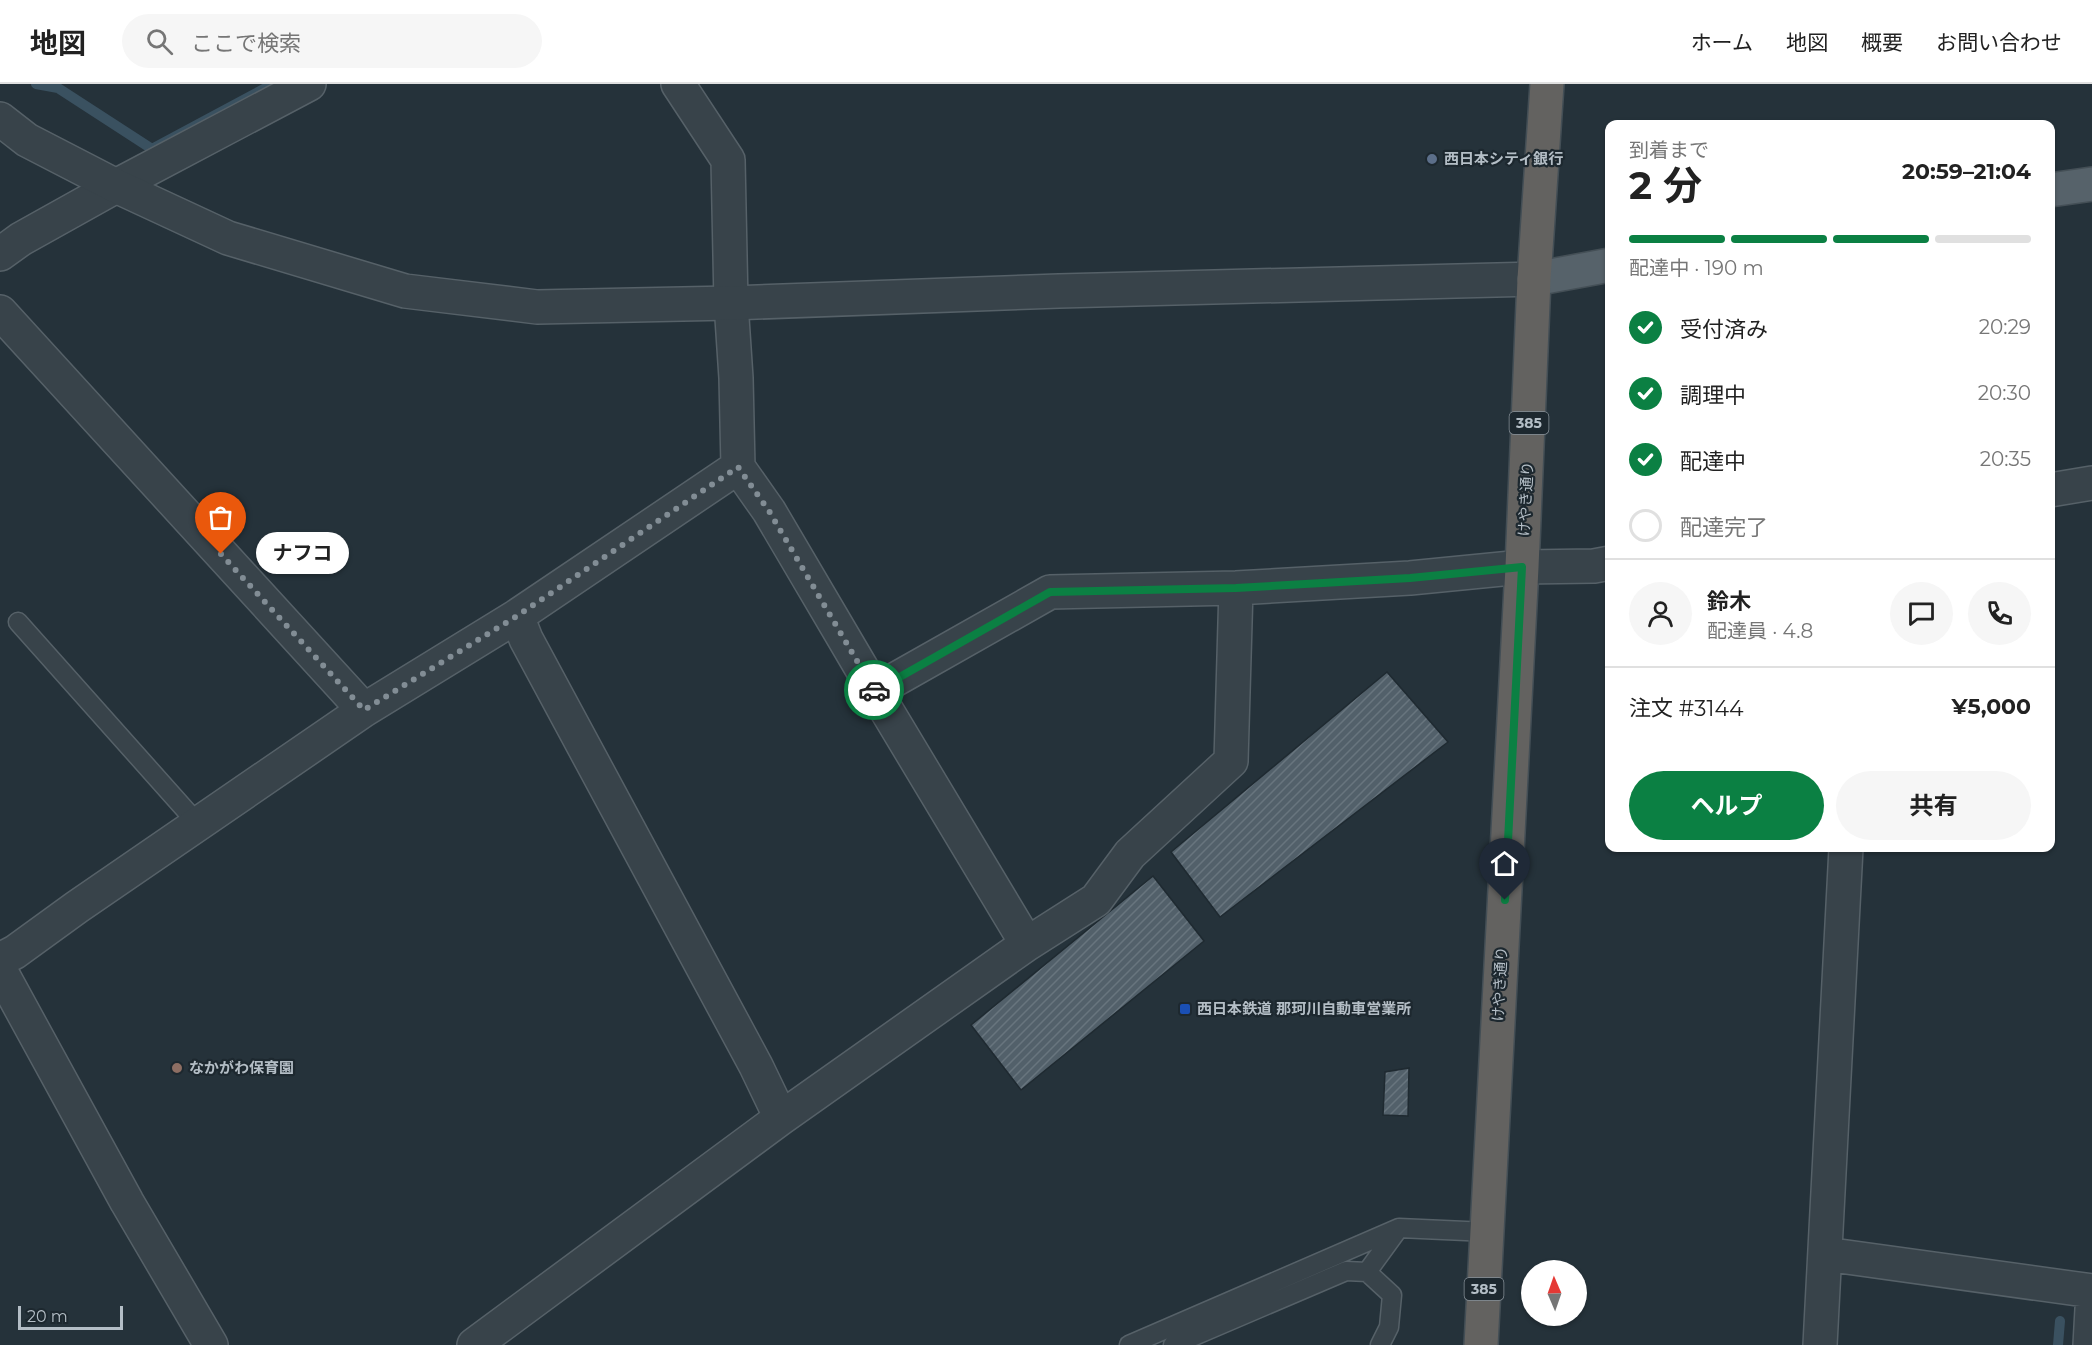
<!DOCTYPE html>
<html lang="ja">
<meta charset="utf-8">
<style>
body{margin:0;font-family:Montserrat,"Noto Sans JP",sans-serif;background:#f6f6f6;color:#222;height:100vh;display:flex;flex-direction:column;font-size:22px;white-space:nowrap}
*{box-sizing:border-box;margin:0}
p{font-size:20px;color:#767676}
.icon{flex:none;width:33px;height:33px;fill:none;stroke:currentColor;stroke-width:2;stroke-linecap:round;stroke-linejoin:round}
.map{position:relative;flex:1;overflow:hidden}
.details{position:absolute;left:1605px;top:36px;width:450px;height:732px;display:flex;flex-direction:column;background:#fff;border-radius:12px;box-shadow:0 2px 4px #0004}
.details>*{flex:none}
.needle{width:39px;rotate:358deg}
.buttons{position:absolute;left:1521px;top:1176px;display:grid;gap:12px}
.buttons a{display:grid;place-items:center;width:66px;height:66px;border-radius:50%;background:#fff;box-shadow:0 2px 4px #0004;font-size:30px}
.scale{position:absolute;left:18px;bottom:15px;width:105px;box-sizing:border-box;padding-left:6px;border:3px solid #b4bec6;border-top:0;font-size:16px;line-height:21px;white-space:nowrap;color:#b4bec6;-webkit-text-stroke:4px #1d282f;paint-order:stroke}
.pin{position:absolute;display:grid;place-items:center;width:51px;height:51px;color:#fff;margin:-62px -26px;border-radius:50% 50% 50% 0;rotate:-45deg;box-shadow:0 0 6px #0007}
.pin .icon{rotate:45deg}
.courier{position:absolute;display:grid;place-items:center;width:60px;height:60px;margin:-30px;border:4px solid #0b8043;border-radius:50%;background:#fff;color:#222;box-shadow:0 2px 8px #0007}
.bubble{position:absolute;height:42px;border-radius:21px;background:#fff;box-shadow:0 2px 4px #0004;font-size:20px;font-weight:700;line-height:42px;text-align:center}
.overview em{font-style:normal;font-weight:700}
.overview div{display:flex;flex-direction:column-reverse}
.overview{display:flex;align-items:center;justify-content:space-between;height:102px;padding:0 24px}
h1{font-size:39px;font-weight:700;line-height:45px}
.bar{display:grid;grid-template-columns:repeat(4,1fr);gap:9px 6px;align-content:center;height:72px;padding:0 24px}
.bar i{height:8px;border-radius:4px;background:#e0e0e0}
.bar .current{background:#0b8043}
.bar p{grid-column:span 4}
.line{display:flex;align-items:center;gap:15px;padding:0 24px;border-top:2px solid #e0e0e0}
.line div{flex:1}
.round{display:grid;place-items:center;flex:none;width:63px;height:63px;border-radius:32px;background:#f6f6f6}
ol{padding:0 24px;list-style:none}
li{display:flex;align-items:center;gap:18px;height:66px}
li p{margin-inline-start:auto}
li .icon{padding:6px;border-radius:50%;background:#0b8043;color:#fff;stroke-width:4}
li:last-child{color:#767676}
li i{width:33px;height:33px;border:3px solid #e0e0e0;border-radius:50%}
.cta{display:flex;gap:12px;margin-top:auto;padding:12px 24px}
.cta a{flex:1;height:69px;border-radius:36px;background:#0b8043;color:#fff;font-size:24px;font-weight:700;line-height:69px;text-align:center}
.cta a+a{background:#f6f6f6;color:#222}
header{display:flex;align-items:center;gap:36px;box-sizing:border-box;height:84px;padding:0 30px;background:#fff;border-bottom:2px solid #e0e0e0}
header strong{font-size:28px}
nav{display:flex;gap:33px;margin-inline-start:auto;font-size:21px}
.search{width:420px;height:54px;background:#f6f6f6;display:flex;align-items:center;gap:15px;box-sizing:border-box;padding:0 21px;border-radius:33px;color:#767676;font-size:22px}
.map>svg:first-child{display:block}
</style>
<header>
<strong>地図</strong>
<div class="search"><svg class="icon" aria-label="search" viewBox="0 0 24 24"><circle cx="10" cy="10" r="6"/><path d="M15 15l6 6"/></svg>ここで検索</div>
<nav><a>ホーム</a><a>地図</a><a>概要</a><a>お問い合わせ</a></nav>
</header>
<div class="map">
<svg width="2092" height="1261" viewBox="0 0 2092 1261">
<defs>
<pattern id="building-hatch" width="6" height="6" patternUnits="userSpaceOnUse" patternTransform="scale(1.5)"><rect width="6" height="6" fill="#52606a"/><path d="M-1 1l2-2M0 6l6-6M5 7l2-2" fill="none" stroke="#68757e"/></pattern>
</defs>
<rect width="100%" height="100%" fill="#25323a"/>
<g fill="none" stroke-linecap="round" stroke-linejoin="round">
<!-- stream -->
<path stroke="#3a5160" stroke-width="10" d="M36 0 58 4 152 65 273 0
M2058 1261 2060 1237"/>
</g>
<!-- building -->
<path fill="url(#building-hatch)" stroke="#1f2a31" stroke-width="1.5" d="M1387 588 1448 658 1220 833 1171 768Z
M1153 792 1204 857 1021 1006 971 941Z
M1409 984 1408 1032 1383 1031 1385 988Z"/>
<g fill="none" stroke-linecap="round" stroke-linejoin="round">
<!-- service casing -->
<g stroke="#566168" stroke-width="21">
<path id="service" d="M18 538 198 740
M1367 1188 1399 1144
M1129 1261 1399 1144 1488 1148
M1173 1261 1346 1187 1367 1188 1392 1211 1389 1243 1380 1261"/>
</g>
<!-- minor casing -->
<g stroke="#566168" stroke-width="36">
<path id="minor" d="M678 0 728 76 731 219 736 294 738 383 769 427 875 607
M0 170 21 155 116 102 309 0
M0 228 364 626
M2050 406 2092 399
M1236 504 1231 677 1130 770 1096 816 1027 860 875 607 1050 508 1236 504 1410 494 1522 483 1594 482 1610 479
M517 532 526 555 756 982 781 1034
M0 876 15 868 77 823 364 626 517 532 738 383
M0 886 127 1118 211 1261
M1825 1170 2092 1207
M474 1261 781 1034 1027 860
M1820 1261 1846 764
M2090 1261 2092 1225"/>
</g>
<!-- tertiary casing -->
<g stroke="#566168" stroke-width="36">
<path id="tertiary" d="M0 35 27 56 116 102 228 154 405 207 537 223 731 219 1059 207 1534 195"/>
</g>
<!-- primary casing -->
<g stroke="#444f56" stroke-width="36">
<path id="primary" d="M2050 106 2092 100
M1534 195 1610 181"/>
</g>
<!-- trunk casing -->
<g stroke="#434e55" stroke-width="36">
<path id="trunk" d="M1481 1261 1522 483 1534 195 1547 0"/>
</g>
<!-- service -->
<use href="#service" stroke="#38434a" stroke-width="18"/>
<!-- minor -->
<use href="#minor" stroke="#38434a" stroke-width="33"/>
<!-- tertiary -->
<use href="#tertiary" stroke="#38434a" stroke-width="33"/>
<!-- primary -->
<use href="#primary" stroke="#56626a" stroke-width="33"/>
<!-- trunk -->
<use href="#trunk" stroke="#636260" stroke-width="33"/>
</g>
<g fill="none" stroke-linecap="round" stroke-linejoin="round">
<!-- done -->
<path stroke="#828d95" stroke-width="6" stroke-dasharray="0 10.8" d="M221 470 364 626 517 532 738 383 769 427 874 606"/>
<!-- route -->
<path stroke="#0b8043" stroke-width="8" d="M874 606 875 607 1050 508 1236 504 1410 494 1522 483 1505 816"/>
</g>
<!-- markers -->
<circle fill="#5c6f8a" stroke="#1d282f" stroke-width="2" cx="1432" cy="75" r="6"/>
<rect fill="#1a4fb4" stroke="#1d282f" stroke-width="2" x="1179" y="919" width="12" height="12" rx="3"/>
<circle fill="#8d6e63" stroke="#1d282f" stroke-width="2" cx="177" cy="984" r="6"/>
<g text-anchor="middle" stroke-width="4.5" stroke-linejoin="round" paint-order="stroke">
<!-- shield labels -->
<g fill="#1d282f" stroke="#879199" stroke-width="1.5">
<rect x="1509.5" y="328" width="39" height="22" rx="4.5"/>
<rect x="1464.5" y="1194" width="39" height="22" rx="4.5"/>
</g>
<g font-size="14" font-weight="bold" fill="#b4bec6">
<text x="1529" y="344">385</text>
<text x="1484" y="1210">385</text>
</g>
<!-- poi labels -->
<g font-size="15" font-weight="bold" fill="#b4bec6" stroke="#1d282f" text-anchor="start">
<text x="1444" y="80">西日本シティ銀行</text>
<text x="1197" y="930">西日本鉄道 那珂川自動車営業所</text>
<text x="189" y="989">なかがわ保育園</text>
</g>
<!-- street labels -->
<g font-size="15" fill="#b4bec6" stroke="#1d282f">
<text transform="translate(1526 415) rotate(-87)" y="5">けやき通り</text>
<text transform="translate(1500 900) rotate(-87)" y="5">けやき通り</text>
</g>
</g>
</svg>
<div class="buttons">
<a><svg class="needle" viewBox="-14 -14 28 28"><path d="M0-13l5 13h-10z" fill="#e53935"/><path d="M0 13l5-13h-10z" fill="#767676"/></svg></a>
</div>
<div class="scale">20 m</div>
<div class="pin" style="left:221px;top:470px;background:#ea580c"><svg class="icon" aria-label="bag" viewBox="0 0 24 24"><path d="M5 8h14l-1 12H6zM9 8a3 3 0 0 1 6 0"/></svg></div>
<div class="pin" style="left:1505px;top:816px;background:#1f2937"><svg class="icon" aria-label="home" viewBox="0 0 24 24"><path d="M3 11l9-7 9 7M6 9v11h12V9"/></svg></div>
<div class="courier" style="left:874px;top:606px"><svg class="icon" aria-label="car" viewBox="0 0 24 24"><path d="M5 17H2v-5l4-1 3-4h7l3 4 3 1v5h-3M9 17h6M6 11h13"/><circle cx="7" cy="17" r="2"/><circle cx="17" cy="17" r="2"/></svg></div>
<div class="bubble" style="left:256px;top:448px;width:93px">ナフコ</div>
<section class="details">
<div class="overview"><div><h1>2 分</h1><p>到着まで</p></div><em>20:59–21:04</em></div>
<div class="bar"><i class="current"></i><i class="current"></i><i class="current"></i><i></i><p>配達中 · 190 m</p></div>
<ol>
<li><svg class="icon" aria-label="check" viewBox="0 0 24 24"><path d="M5 12l5 5 9-10"/></svg>受付済み<p>20:29</p></li>
<li><svg class="icon" aria-label="check" viewBox="0 0 24 24"><path d="M5 12l5 5 9-10"/></svg>調理中<p>20:30</p></li>
<li><svg class="icon" aria-label="check" viewBox="0 0 24 24"><path d="M5 12l5 5 9-10"/></svg>配達中<p>20:35</p></li>
<li><i></i>配達完了</li>
</ol>
<div class="line" style="height:108px"><a class="round"><svg class="icon" aria-label="person" viewBox="0 0 24 24"><circle cx="12" cy="8" r="4"/><path d="M4 21q1-7 8-7t8 7"/></svg></a><div><b>鈴木</b><p>配達員 · 4.8</p></div><a class="round"><svg class="icon" aria-label="chat" viewBox="0 0 24 24"><path d="M4 5h16v11H9l-5 4z"/></svg></a><a class="round"><svg class="icon" aria-label="phone" viewBox="0 0 24 24"><path d="M5 4h4l2 5-3 2q2 4 5 5l2-3 5 2v4C11 20 4 13 5 4z"/></svg></a></div>
<div class="line" style="height:78px"><div>注文 #3144</div><b>¥5,000</b></div>
<div class="cta"><a>ヘルプ</a><a>共有</a></div>
</section>
</div>
